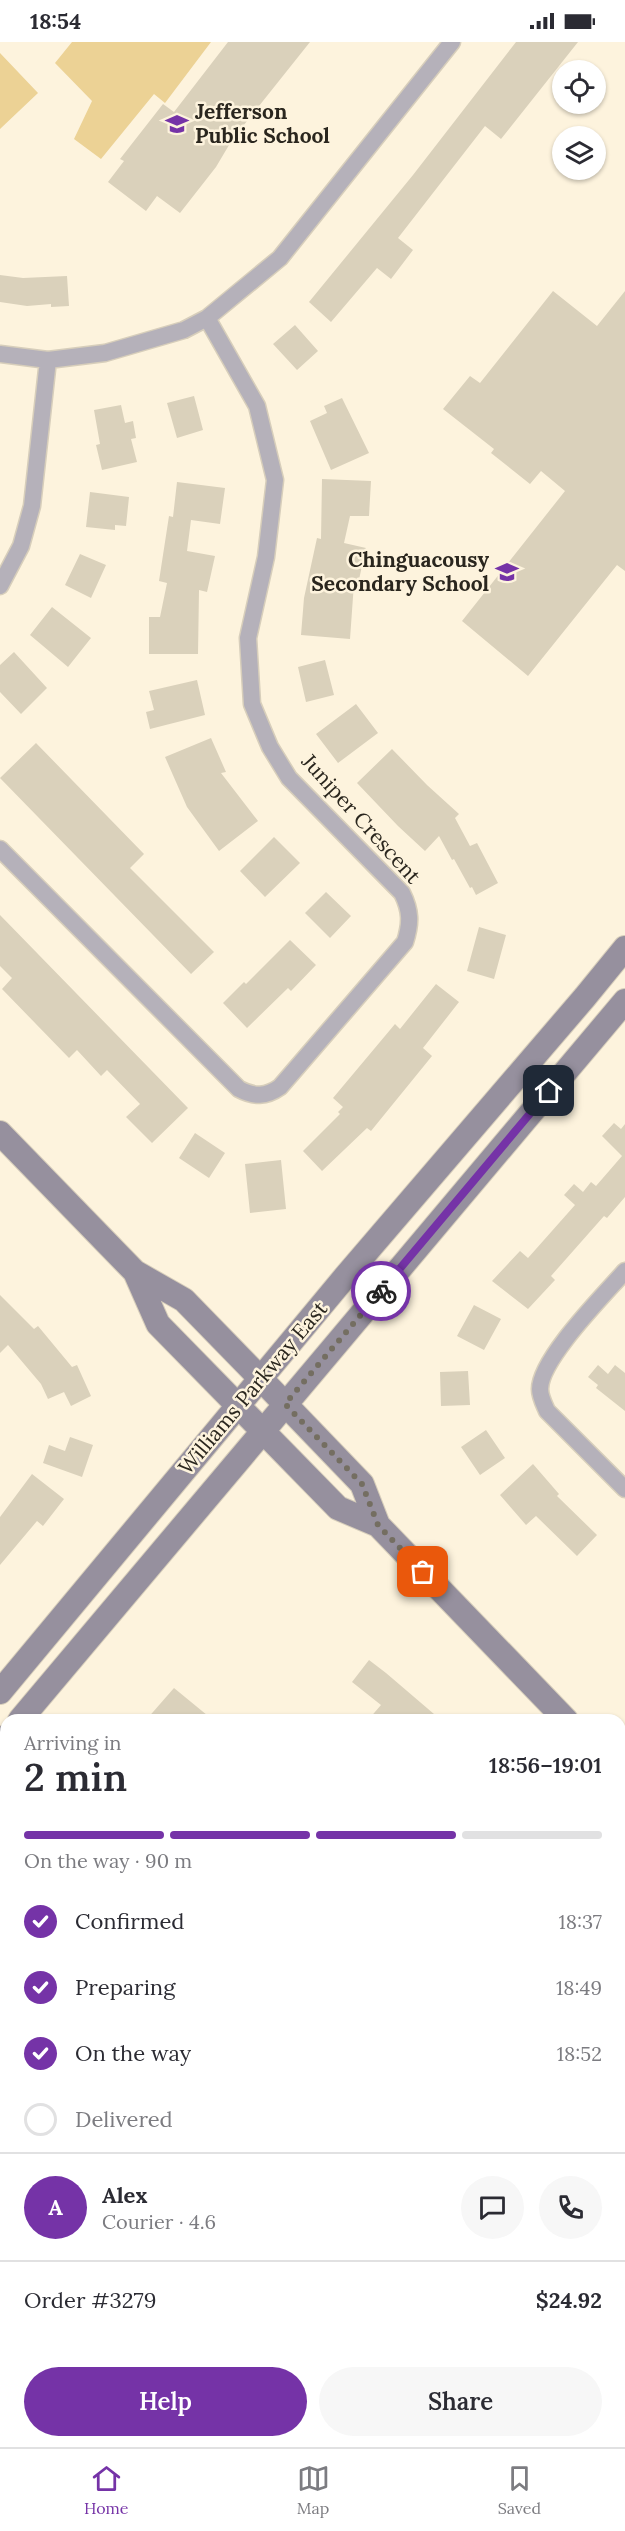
<!DOCTYPE html>
<meta charset="utf-8">
<style>
body{margin:0;font-family:Lora,serif;background:#f7f7f7;color:#2b2b33;height:100vh;display:flex;flex-direction:column;font-size:22px;white-space:nowrap}
*{box-sizing:border-box;margin:0}
p{font-size:20px;color:#7c7c81}
.icon{flex:none;width:33px;height:33px;fill:none;stroke:currentColor;stroke-width:2;stroke-linecap:round;stroke-linejoin:round}
.map{position:relative;flex:1;overflow:hidden}
.sheet{position:absolute;left:0px;top:1672px;width:626px;height:734px;display:flex;flex-direction:column;background:#fff;border-radius:18px 18px 0 0;box-shadow:0 2px 4px #0004}
.sheet>*{flex:none}
.fabs{position:absolute;left:552px;top:18px;display:grid;gap:12px}
.fabs a{display:grid;place-items:center;width:54px;height:54px;border-radius:50%;background:#fff;box-shadow:0 2px 4px #0004;font-size:30px}
.pin{position:absolute;display:grid;place-items:center;width:51px;height:51px;color:#fff;margin:-26px;border-radius:12px;box-shadow:0 3px 9px #0006}
.courier{position:absolute;display:grid;place-items:center;width:60px;height:60px;margin:-30px;border:4px solid #7533a7;border-radius:50%;background:#fff;color:#222;box-shadow:0 2px 8px #0007}
.summary em{font-style:normal;font-weight:600}
.summary div{display:flex;flex-direction:column-reverse}
.summary{display:flex;align-items:center;justify-content:space-between;height:102px;padding:0 24px}
h1{font-size:39px;font-weight:600;line-height:45px}
.bar{display:grid;grid-template-columns:repeat(4,1fr);gap:9px 6px;align-content:center;height:72px;padding:0 24px}
.bar i{height:8px;border-radius:4px;background:#e1e1e2}
.bar .selected{background:#7533a7}
.bar p{grid-column:span 4}
.line{display:flex;align-items:center;gap:15px;padding:0 24px;border-top:2px solid #e1e1e2}
.line div{flex:1}
.round{display:grid;place-items:center;flex:none;width:63px;height:63px;border-radius:32px;background:#f7f7f7}
ol{padding:0 24px;list-style:none}
li{display:flex;align-items:center;gap:18px;height:66px}
li p{margin-inline-start:auto}
li .icon{padding:6px;border-radius:50%;background:#7533a7;color:#fff;stroke-width:4}
li:last-child{color:#7c7c81}
li i{width:33px;height:33px;border:3px solid #e1e1e2;border-radius:50%}
.button{display:flex;gap:12px;margin-top:auto;padding:12px 24px}
.button a{flex:1;height:69px;border-radius:36px;background:#7533a7;color:#fff;font-size:24px;font-weight:600;line-height:69px;text-align:center}
.button a+a{background:#f7f7f7;color:#2b2b33}
.status{display:flex;justify-content:space-between;align-items:center;height:42px;padding:0 30px;background:#fff;direction:ltr}
.status svg{height:16px;fill:currentColor}
.tabs{display:flex;justify-content:space-around;align-items:center;height:84px;border-top:2px solid #e1e1e2;background:#fff;font-size:16px;color:#7c7c81}
.tabs a{display:grid;justify-items:center;gap:3px}
.tabs .selected{color:#7533a7}
.map>svg:first-child{display:block}
</style>
<div class="status"><b>18:54</b><svg viewBox="0 0 49 12"><path d="M0 12V9h3v3zM5 12V6h3v6zM10 12V3h3v9zM15 12V0h3v12zM26 1h20v11H26zM47 4h2v5h-2z"/></svg></div>
<div class="map">
<svg width="625" height="2405" viewBox="0 0 625 2405">
<rect width="100%" height="100%" fill="#fdf3dd"/>
<!-- green -->
<path fill="#ecd295" d="M72 0H211L165 61 154 52 101 117 74 97 92 59 55 21Z
M0 11 38 51 0 87Z
M0 2217 6 2221V2248L0 2255Z
M6 2339V2379L0 2382V2346Z"/>
<!-- building -->
<path fill="#dad1bb" d="M228 0H310L232 98 216 125 180 171 157 154 146 169 108 140 124 119 120 117 163 62 174 70Z
M516 0H578L501 97 485 84 398 196 413 208 391 237 377 226 331 280 309 260 413 133Z
M0 233 23 236 67 234 69 264 51 265V262L27 264 0 260Z
M553 249 597 284 625 249V529L617 523 528 634 462 579 565 449 541 429 530 442 491 411 494 407 443 367 470 334 480 341Z
M295 283 318 309 297 328 273 302Z
M194 354 203 388 177 396 167 361Z
M342 356 369 411 331 428 310 379 327 371 324 364Z
M121 363 125 381 133 379 136 396 131 397 137 420 102 428 96 403 100 402 94 368Z
M322 437 371 439 369 474H350L344 501 366 506 358 542 354 541 350 597 301 593 304 556 317 496 321 497Z
M177 440 225 446 220 482 191 478 187 509 215 514 207 550 199 548 198 612H149V575H160L167 541 159 539 169 474 173 475Z
M90 450 129 455 126 484 115 483V488L86 485Z
M80 512 106 523 91 556 65 543Z
M52 565 91 596 68 625 30 593Z
M14 610 47 646 21 672 0 650V623Z
M325 618 334 653 306 660 298 625Z
M197 638 205 673 150 687 146 670 154 668 149 649Z
M356 662 378 691 338 721 316 692Z
M211 696 226 730 221 731 258 779 219 809 187 765 165 715Z
M36 701 144 812 130 826 214 910 191 932 0 736Z
M392 707 427 743 459 772 455 776 470 804 477 801 498 841 476 853 472 845 470 846 454 817 452 818 439 794 425 809 398 784 357 741Z
M274 795 300 821 265 855 240 829Z
M326 850 351 874 330 896 305 871Z
M0 873 188 1066 152 1101 126 1075 140 1062 107 1028 101 1034 77 1008 69 1016 2 947 12 936 0 924Z
M479 885 506 893 494 937 467 929Z
M290 898 316 923 291 949 288 946 247 986 223 961 244 940 246 942Z
M436 942 459 960 423 1006 432 1014 371 1089 367 1086 322 1129 303 1109 340 1072 338 1070 343 1065 333 1056 395 982 400 987Z
M614 1081 621 1087 625 1082V1155L607 1176 604 1174 551 1234 555 1238 528 1267 492 1239 520 1209 528 1216 575 1163 564 1153 574 1142 583 1150 591 1140 596 1144 622 1114 602 1094Z
M195 1091 225 1111 209 1136 179 1116Z
M281 1118 286 1167 250 1171 245 1122Z
M0 1253 34 1287 38 1284 72 1325 77 1323 91 1354 71 1364 64 1350 48 1357 41 1342 8 1303 0 1311Z
M474 1263 501 1277 484 1308 457 1294Z
M598 1323 608 1332 615 1323 625 1331V1369L596 1346 598 1343 588 1335Z
M468 1329 470 1363 441 1364 440 1330Z
M486 1388 505 1416 480 1433 461 1405Z
M70 1395 93 1403 82 1435 43 1421 49 1403 65 1409Z
M533 1422 559 1452 557 1454 597 1493 577 1514 536 1474 526 1483 500 1453Z
M32 1432 64 1457 43 1484 37 1479 0 1523V1475Z
M369 1618 386 1631 441 1678H368L381 1663 352 1640Z
M174 1646 213 1678H146Z"/>
<g fill="none" stroke-linecap="round" stroke-linejoin="round">
<!-- street casing -->
<g stroke="#d7cebb" stroke-width="19">
<path id="street" d="M0 312 48 318 105 311 184 288 207 276 280 216 452 0
M0 544 21 504 32 464 48 318
M0 807 239 1047C254 1055 266 1055 280 1045L405 900C411 881 411 869 402 851L289 736 270 705 252 662 248 596 266 515 275 438 257 364 207 276
M625 1229C604 1253 540 1317 540 1347 540 1355 544 1362 547 1369L625 1447
M620 2115 625 2109
M620 2181 625 2186
M620 2391 625 2394"/>
</g>
<!-- secondary casing -->
<g stroke="#d7cebb" stroke-width="26">
<path id="secondary" d="M0 1091 135 1230 184 1258 261 1337 362 1442 378 1483 566 1678
M135 1230 158 1282 338 1466 378 1483
M0 1650 345 1235 585 955 625 906
M20 1678 625 959
M0 1702 6 1695
M620 1734 625 1739"/>
</g>
<!-- street -->
<use href="#street" stroke="#b5b1ba" stroke-width="16"/>
<!-- secondary -->
<use href="#secondary" stroke="#96909e" stroke-width="24"/>
</g>
<g fill="none" stroke-linecap="round" stroke-linejoin="round">
<!-- done -->
<path stroke="#746e61" stroke-width="6" stroke-dasharray="0 10.8" d="M381 1249 285 1362 362 1442 378 1483 423 1530"/>
<!-- route -->
<path stroke="#7533a7" stroke-width="8" d="M381 1249 549 1049"/>
</g>
<!-- icons -->
<defs>
<g id="school-bare" transform="scale(1.8)"><path d="M0-5L7-2L0 1L-7-2ZM-4 1L0 2.5L4 1V4Q0 6-4 4Z" fill="#7533a7" stroke="#fdf3dd" stroke-width="2.5" paint-order="stroke"/></g>
</defs>
<g fill-rule="evenodd">
<use href="#school-bare" x="177" y="82"/>
<use href="#school-bare" x="507" y="530"/>
</g>
<g text-anchor="middle" stroke-width="5" stroke-linejoin="round" paint-order="stroke">
<!-- poi labels -->
<g font-size="21" font-weight="bold" fill="#2a261e" stroke="#fdf3dd" text-anchor="start">
<text x="195" y="77">Jefferson<tspan x="195" dy="24">Public School</tspan></text>
<text x="489" y="525" text-anchor="end">Chinguacousy<tspan x="489" dy="24">Secondary School</tspan></text>
</g>
<!-- street labels -->
<g font-size="21" fill="#2a261e" stroke="#fdf3dd">
<text transform="translate(361 777) rotate(48)" y="7">Juniper Crescent</text>
<text transform="translate(253 1346) rotate(-50)" y="7">Williams Parkway East</text>
</g>
</g>
</svg>
<div class="fabs">
<a><svg class="icon" aria-label="locate" viewBox="0 0 24 24"><circle cx="12" cy="12" r="6"/><path d="M12 2v4M12 18v4M2 12h4M18 12h4"/></svg></a>
<a><svg class="icon" aria-label="layers" viewBox="0 0 24 24"><path d="M12 4l9 5-9 5-9-5zM3 14l9 5 9-5"/></svg></a>
</div>
<div class="pin" style="left:423px;top:1530px;background:#ea580c"><svg class="icon" aria-label="bag" viewBox="0 0 24 24"><path d="M5 8h14l-1 12H6zM9 8a3 3 0 0 1 6 0"/></svg></div>
<div class="pin" style="left:549px;top:1049px;background:#1f2937"><svg class="icon" aria-label="home" viewBox="0 0 24 24"><path d="M3 11l9-7 9 7M6 9v11h12V9"/></svg></div>
<div class="courier" style="left:381px;top:1249px"><svg class="icon" aria-label="bike" viewBox="0 0 24 24"><circle cx="6" cy="16" r="4"/><circle cx="18" cy="16" r="4"/><path d="M6 16l4-8h5l3 8M10 8l3 8H6M13 5h3"/></svg></div>
<section class="sheet">
<div class="summary"><div><h1>2 min</h1><p>Arriving in</p></div><em>18:56–19:01</em></div>
<div class="bar"><i class="selected"></i><i class="selected"></i><i class="selected"></i><i></i><p>On the way · 90 m</p></div>
<ol>
<li><svg class="icon" aria-label="check" viewBox="0 0 24 24"><path d="M5 12l5 5 9-10"/></svg>Confirmed<p>18:37</p></li>
<li><svg class="icon" aria-label="check" viewBox="0 0 24 24"><path d="M5 12l5 5 9-10"/></svg>Preparing<p>18:49</p></li>
<li><svg class="icon" aria-label="check" viewBox="0 0 24 24"><path d="M5 12l5 5 9-10"/></svg>On the way<p>18:52</p></li>
<li><i></i>Delivered</li>
</ol>
<div class="line" style="height:108px"><b class="round" style="background:#7533a7;color:#fff">A</b><div><b>Alex</b><p>Courier · 4.6</p></div><a class="round"><svg class="icon" aria-label="chat" viewBox="0 0 24 24"><path d="M4 5h16v11H9l-5 4z"/></svg></a><a class="round"><svg class="icon" aria-label="phone" viewBox="0 0 24 24"><path d="M5 4h4l2 5-3 2q2 4 5 5l2-3 5 2v4C11 20 4 13 5 4z"/></svg></a></div>
<div class="line" style="height:78px"><div>Order #3279</div><b>$24.92</b></div>
<div class="button"><a>Help</a><a>Share</a></div>
</section>
</div>
<nav class="tabs">
<a class="selected"><svg class="icon" aria-label="home" viewBox="0 0 24 24"><path d="M3 11l9-7 9 7M6 9v11h12V9"/></svg>Home</a>
<a><svg class="icon" aria-label="map" viewBox="0 0 24 24"><path d="M3 6l6-2 6 2 6-2v14l-6 2-6-2-6 2zM9 4v14M15 6v14"/></svg>Map</a>
<a><svg class="icon" aria-label="saved" viewBox="0 0 24 24"><path d="M7 4h10v16l-5-4-5 4z"/></svg>Saved</a>
</nav>
